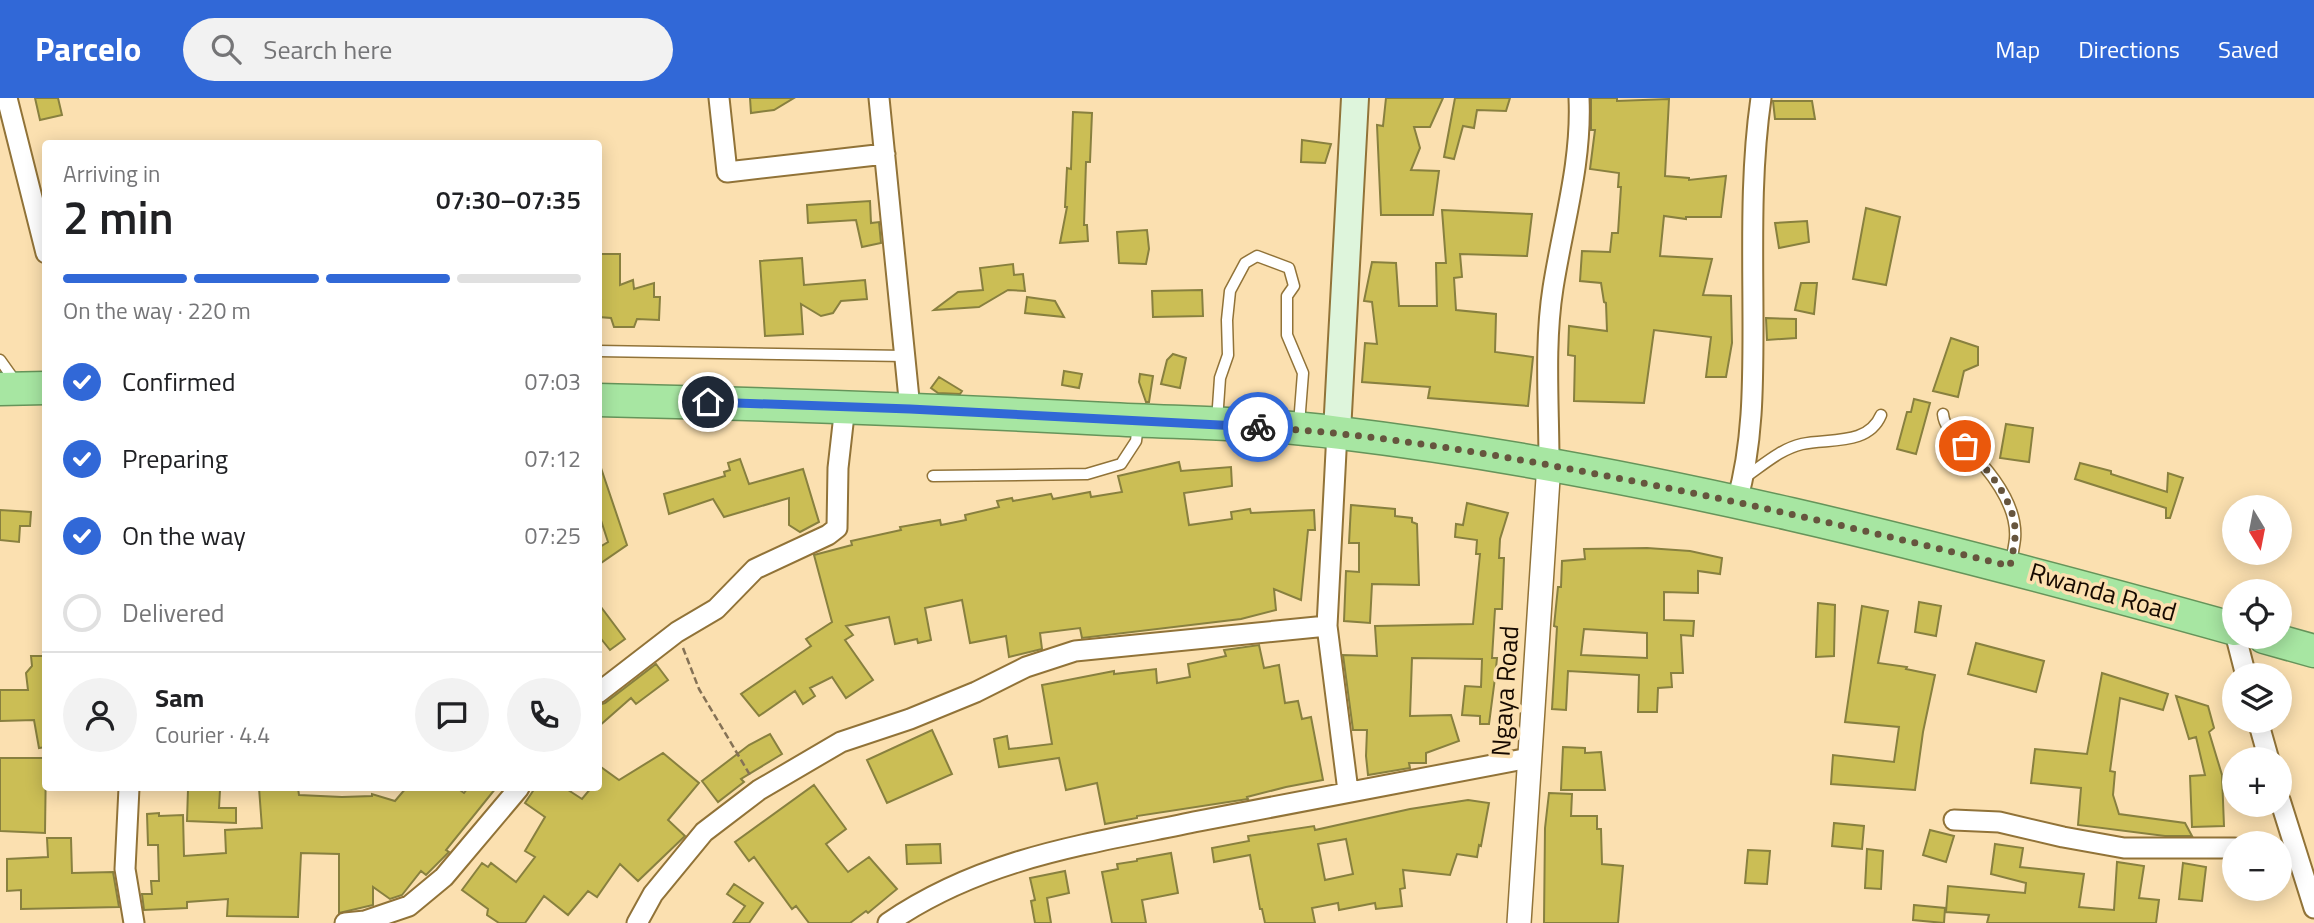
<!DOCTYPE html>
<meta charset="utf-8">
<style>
body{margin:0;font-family:"Titillium Web",sans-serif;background:#f2f2f2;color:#202124;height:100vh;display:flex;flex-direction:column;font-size:26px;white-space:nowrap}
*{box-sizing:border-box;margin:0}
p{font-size:23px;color:#757577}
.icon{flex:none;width:38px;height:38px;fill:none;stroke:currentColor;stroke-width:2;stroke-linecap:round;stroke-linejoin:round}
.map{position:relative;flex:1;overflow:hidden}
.panel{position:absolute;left:42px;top:42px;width:560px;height:651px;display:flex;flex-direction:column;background:#fff;border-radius:7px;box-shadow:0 4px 18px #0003}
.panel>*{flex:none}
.needle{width:46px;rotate:170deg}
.tools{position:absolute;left:2222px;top:397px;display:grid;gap:14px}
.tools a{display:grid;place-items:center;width:70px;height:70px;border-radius:50%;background:#fff;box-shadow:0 4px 18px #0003;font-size:35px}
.pin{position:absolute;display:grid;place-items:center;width:60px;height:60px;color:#fff;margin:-30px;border:4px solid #fff;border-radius:50%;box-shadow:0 2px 7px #0007}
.courier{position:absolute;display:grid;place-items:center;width:70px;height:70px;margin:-35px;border:5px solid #3168d7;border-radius:50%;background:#fff;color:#222;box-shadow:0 2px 9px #0007}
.overview em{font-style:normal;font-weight:600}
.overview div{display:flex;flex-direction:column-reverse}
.overview{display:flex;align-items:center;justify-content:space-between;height:119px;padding:0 21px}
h1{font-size:46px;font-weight:600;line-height:52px}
.bar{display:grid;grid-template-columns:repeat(4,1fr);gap:10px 7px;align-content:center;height:84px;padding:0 21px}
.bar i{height:9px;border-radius:5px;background:#e0e0e0}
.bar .active{background:#3168d7}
.bar p{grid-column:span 4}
.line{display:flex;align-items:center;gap:18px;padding:0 21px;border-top:2px solid #e0e0e0}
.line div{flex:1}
.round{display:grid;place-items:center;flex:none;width:74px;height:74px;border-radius:37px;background:#f2f2f2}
ol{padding:0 21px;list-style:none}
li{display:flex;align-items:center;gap:21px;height:77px}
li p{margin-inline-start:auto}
li .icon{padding:7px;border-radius:50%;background:#3168d7;color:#fff;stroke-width:4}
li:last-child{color:#757577}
li i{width:38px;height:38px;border:4px solid #e0e0e0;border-radius:50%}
header{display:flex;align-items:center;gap:42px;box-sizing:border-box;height:98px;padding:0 35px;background:#3168d7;color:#fff}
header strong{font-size:33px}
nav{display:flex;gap:38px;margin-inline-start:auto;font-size:24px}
.search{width:490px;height:63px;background:#f2f2f2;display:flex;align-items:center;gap:18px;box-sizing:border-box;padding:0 24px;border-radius:38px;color:#757577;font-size:26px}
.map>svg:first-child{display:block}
</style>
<header>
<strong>Parcelo</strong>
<div class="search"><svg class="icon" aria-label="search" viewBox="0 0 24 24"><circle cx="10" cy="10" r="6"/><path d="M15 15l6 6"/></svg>Search here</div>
<nav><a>Map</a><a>Directions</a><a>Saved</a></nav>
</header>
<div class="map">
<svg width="2314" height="825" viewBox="0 0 2314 825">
<rect width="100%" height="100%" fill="#fbe0b0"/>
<!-- building -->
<path fill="#cbbe55" stroke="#88803f" stroke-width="2" fill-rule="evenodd" d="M35 0H58L62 17 40 22Z
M750 0H794L774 12 751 15Z
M1386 0H1443L1430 29H1414L1420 50 1411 72 1439 73 1433 117H1381L1377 27 1383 28Z
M1455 0H1510L1506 13 1477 12 1474 30 1463 28 1454 61 1444 59Z
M1591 0H1617V3L1669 1 1665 78 1689 80V82L1726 78 1721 119H1686V121L1664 118 1660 158 1712 161 1703 197 1731 198 1732 245 1726 279H1706L1711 239 1654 232 1644 305 1574 303 1575 258 1568 257 1569 228 1607 233 1606 205 1604 204 1601 185 1580 183 1582 153 1610 154 1612 135H1618L1621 89H1618L1619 75 1590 71 1595 32H1591Z
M1773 3H1812L1815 21H1775Z
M1073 14 1092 15 1090 64H1086L1084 127H1087L1088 143 1060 145 1067 109H1065L1067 70 1071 71Z
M1302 42 1331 46 1325 65 1301 64Z
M870 103 871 125 879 124 881 145 862 149 856 122 808 125 807 107Z
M1866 110 1900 119 1886 187 1853 181Z
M1442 112 1532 116 1527 158 1460 156 1462 179 1454 180 1456 212 1496 216 1495 254 1533 259 1528 308 1428 300 1430 289 1362 284 1365 245 1377 246 1372 204 1364 203 1372 164 1396 165 1399 208H1437L1436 165H1446Z
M1807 123 1809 144 1779 150 1775 125Z
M1147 132 1149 151 1146 166 1119 165 1117 134Z
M598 156H620V187L633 182 634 191 654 185V199H660L659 222 637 221 634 229H614L611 220 599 219 601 202H598Z
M802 160 804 187 865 182 867 201 841 203 833 215 821 218 801 206 803 236 765 238 760 163Z
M1013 166 1014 177 1023 176 1025 193 1008 192 979 209 934 212 958 194 983 192 980 170Z
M1801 185H1817L1814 216 1795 212Z
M1202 192 1203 218 1153 219 1152 193Z
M1027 199 1055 203 1064 219 1025 215Z
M1766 220 1796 221V240L1767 242Z
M1951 240 1978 249V267L1964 273 1958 299 1933 293Z
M1173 256 1186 260 1180 290 1161 286 1167 262Z
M1064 273 1082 276 1079 290 1062 287Z
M1140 276 1153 278 1149 304H1146L1139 284Z
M939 279 962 293 960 296 938 295 931 290Z
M1914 301 1930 305 1916 356 1897 351 1907 314H1911Z
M2006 326 2033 330 2029 364 2000 360Z
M740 361 749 386 803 371 819 424 800 434 789 427V400L724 419 713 401 669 416 664 396 725 378 724 374 730 372 728 365Z
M1179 364 1181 373 1231 369 1232 388 1184 395 1189 427 1232 421 1231 414 1250 411 1251 415 1314 412 1315 432H1308L1301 502 1274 491 1276 512 1241 521 1082 540 1080 530 1040 535 1042 551 1009 559 1006 538 970 545 962 502 925 510 931 542 918 545 917 541 895 546 889 519 846 528 853 537 845 542 873 582 846 600 832 579 810 590 815 598 803 606 795 593 759 618 741 596 811 548 806 541 832 524 814 457 852 447 851 443 901 432 900 429 940 422 941 427 966 422 965 417 999 409 997 403 1012 400 1013 403 1051 396 1053 401 1090 394 1091 399 1122 394 1118 378Z
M2080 365 2111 373V376L2167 394 2168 375 2183 380 2170 420H2166V410L2075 381Z
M601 370 627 447 598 467V450L608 444 598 413V371Z
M1467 405 1508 415 1500 441 1499 460H1504L1502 511H1495L1492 560H1497L1495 580 1489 626H1480V618L1462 617 1465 588 1481 589 1482 561 1412 560 1410 618 1451 617 1459 643 1426 655V665H1409L1410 670 1368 677 1366 658 1367 632H1353L1343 557 1377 558 1375 528 1473 526 1480 456H1476L1477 442 1455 439 1456 426 1463 427Z
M1351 407 1395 411V418L1412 420V424L1417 426 1419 487 1372 486 1370 525 1344 523 1346 473 1359 474V445H1349Z
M0 412 31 414 30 428H20L19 444 0 442Z
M1647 450 1690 453 1722 460 1720 476 1698 473V495L1664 494V522L1694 523 1693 538 1681 537 1683 575H1671L1672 589 1658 590 1657 614H1638L1639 577 1568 573 1566 612 1552 611 1557 529 1554 528 1558 489H1561L1562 463 1585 461 1584 451ZM1584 531 1647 535V560L1581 557Z
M1919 504 1941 508 1936 538 1915 534Z
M598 505 625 541 610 552 598 537Z
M1818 505 1835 507 1834 558 1816 559Z
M1862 508 1888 513 1878 565 1907 569 1906 571 1935 577 1923 634 1915 692 1831 686 1833 657 1894 664 1899 629 1845 624Z
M1976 545 2044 563 2036 594 1968 576Z
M1259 547 1264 570 1279 567 1285 605 1298 603 1302 621 1311 619 1323 682 1286 689 1247 699 1248 701 1137 718V720L1105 726 1097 685 1066 692 1059 660 999 669 994 641 1007 638 1009 651 1052 646 1042 587 1114 573V576L1156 571 1157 585 1190 579 1188 566 1226 558 1224 552Z
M31 558H46V649L39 650 34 622 0 623V592H28L26 575 32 568Z
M656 566 668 582 636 606 631 600 598 629V607L605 605Z
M2102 575 2168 596 2163 612 2120 600 2110 673 2115 674 2113 697 2119 716 2185 725 2192 738H2165L2078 727 2081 690 2031 685 2035 651 2087 656Z
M2176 598 2208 608 2214 630 2209 634 2222 677 2224 728 2192 729 2190 678 2205 677 2196 639 2189 641Z
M932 632 952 676 887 705 867 662Z
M770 636 782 656 741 681 744 684 718 704 702 683 749 647Z
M1563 649 1585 650V655L1601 654 1605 692H1561Z
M663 655 699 685 668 722 685 738 638 783 620 766 597 799 588 793 568 817 544 798 525 825H499L487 817 488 811 462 792 482 765 488 769 491 765 516 784 535 759 525 753 545 719 525 705 535 690H565L582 701 591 690H598V667L619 682Z
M0 660H46L45 735 0 733Z
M814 687 846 731 826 746 848 774 869 759 897 791 868 815 866 813 850 825H809L796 808 792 811 754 759 749 763 735 744Z
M259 690H273V692L298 690 299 697 342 699 372 698V696L395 703 406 690H457L464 695 468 690H496L446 752 449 754 426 777 421 773 402 797 390 801 373 789V807L339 815V756L301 755 298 819 227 818 228 801 187 804V810L144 812 142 796H152L151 783H159L158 747H148L147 716 159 715V718L183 717 184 758 226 755 225 732 262 730Z
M188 691 220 692 219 710H236V725L187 723Z
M1549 695 1572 696 1571 718H1597V731H1601L1602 766 1623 768 1618 825H1544L1545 730Z
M1468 702 1489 705 1481 748 1479 747 1477 759 1457 756 1450 777 1403 772 1405 790 1400 791 1402 808 1376 811 1375 805 1339 812 1338 805 1312 810 1315 825H1265L1262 811H1260L1250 757 1214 764 1212 750 1249 743 1248 738 1314 728 1315 732 1410 711ZM1346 741 1353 776 1325 782 1318 746Z
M1834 725 1864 728 1862 751 1832 748Z
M1930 732 1954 738 1946 764 1923 757Z
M47 740H71L72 775 113 774 119 809 21 811V792L7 793V761L48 759Z
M940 746 941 765 907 766 906 747Z
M1995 746 2023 750 2020 769 2084 776 2079 809 2114 812 2117 764 2144 768 2139 800 2159 802 2156 825H1987L1989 817 1946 814 1948 788 2025 795 2026 785 1991 776Z
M1867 751 1883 753 1881 791 1865 790Z
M1748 752 1770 753 1767 786 1745 785Z
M1171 755 1178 795 1142 802 1146 825H1112L1102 774 1118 771 1117 766 1137 763V761Z
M2183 765 2206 769 2202 803 2179 801Z
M1065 773 1069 795 1047 800 1051 825H1035L1031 803 1035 802 1030 780Z
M734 786 763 805 749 825H733L745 808 727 796Z
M1914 807 1945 810 1944 825 1913 822Z"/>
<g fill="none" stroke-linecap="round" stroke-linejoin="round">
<!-- service casing -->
<g stroke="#917338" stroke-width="13">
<path id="service" d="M598 253 905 258
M0 262 15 283
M1943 316C1944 329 1955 338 1964 347 1988 370 2018 406 2015 441 2014 450 2012 459 2010 468
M1217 323 1220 280 1228 257 1227 222 1230 193 1245 165 1257 158 1289 170 1294 188 1287 198V237L1303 275 1299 326
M933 378 1087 376 1121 366 1136 343 1138 326
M1744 380C1762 368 1780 351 1802 346 1829 340 1868 348 1881 317"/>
</g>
<!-- minor casing -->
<g stroke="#917338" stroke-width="23">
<path id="minor" d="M7 0 46 155
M719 0 727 74 885 56
M879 0 910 311
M1337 334 1327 528 1348 693
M1549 365C1549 307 1544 247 1553 190 1563 126 1582 65 1579 0
M1737 403C1753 347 1753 287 1753 229 1753 152 1750 76 1761 0
M2236 539 2246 578
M598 595 677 534 716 511 755 471 828 437 837 430 838 370 845 308
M2258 623 2269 662
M129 690 125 771 134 825
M2280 702 2314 810
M1954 722 1999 724 2063 739 2124 750H2235
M345 825 365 823 409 808 444 779 519 690
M637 825 653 796 704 734 759 692 841 644 910 621 976 594 1026 569 1075 553 1327 528
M888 825C984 759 1089 746 1199 723 1309 701 1419 680 1529 660"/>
</g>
<!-- tertiary casing -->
<g stroke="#917338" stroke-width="26">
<path id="tertiary" d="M1519 825 1549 365"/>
</g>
<!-- secondary casing -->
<g stroke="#917338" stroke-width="30">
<path id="secondary" d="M1337 334 1355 0"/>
</g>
<!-- trunk casing -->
<g stroke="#66945a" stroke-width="35">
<path id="trunk" d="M0 291 46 290
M598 302C768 306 937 312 1107 321 1184 325 1263 325 1340 335 1644 372 1940 449 2235 531
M2264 539 2314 553"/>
</g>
<!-- path -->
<path stroke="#857256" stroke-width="2.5" stroke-dasharray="7 3.5" stroke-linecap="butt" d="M683 550 699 591 750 677"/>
<!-- service -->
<use href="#service" stroke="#fff" stroke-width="10"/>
<!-- minor -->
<use href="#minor" stroke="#fff" stroke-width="19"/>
<!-- tertiary -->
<use href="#tertiary" stroke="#fff" stroke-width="23"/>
<!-- secondary -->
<use href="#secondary" stroke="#def5dc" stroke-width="26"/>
<!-- trunk -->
<use href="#trunk" stroke="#a7e6a2" stroke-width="32"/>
</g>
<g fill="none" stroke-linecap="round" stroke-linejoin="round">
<!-- done -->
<path stroke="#66553e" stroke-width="7" stroke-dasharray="0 12.6" d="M1258 329C1396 337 1532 363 1668 390 1783 413 1896 440 2010 468 2012 459 2014 449 2015 440 2018 405 1988 372 1965 348"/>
<!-- route -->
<path stroke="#3168d7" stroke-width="9" d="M708 304 910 311 1258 329"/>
</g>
<g text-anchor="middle" stroke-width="7" stroke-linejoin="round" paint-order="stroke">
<!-- street labels -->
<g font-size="26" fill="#160a00" stroke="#fbe0b0">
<text transform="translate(2103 494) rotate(16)" y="9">Rwanda Road</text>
<text transform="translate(1505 593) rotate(-86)" y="9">Ngaya Road</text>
</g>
</g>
</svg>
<div class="tools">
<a><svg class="needle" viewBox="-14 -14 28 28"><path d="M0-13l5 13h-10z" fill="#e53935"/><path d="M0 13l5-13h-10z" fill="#757577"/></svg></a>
<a><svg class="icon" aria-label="locate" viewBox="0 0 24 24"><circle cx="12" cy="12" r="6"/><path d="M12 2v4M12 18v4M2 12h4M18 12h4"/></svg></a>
<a><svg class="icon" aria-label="layers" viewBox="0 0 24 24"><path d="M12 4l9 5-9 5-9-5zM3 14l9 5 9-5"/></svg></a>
<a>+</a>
<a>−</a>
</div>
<div class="pin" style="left:1965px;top:348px;background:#ea580c"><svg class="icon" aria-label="bag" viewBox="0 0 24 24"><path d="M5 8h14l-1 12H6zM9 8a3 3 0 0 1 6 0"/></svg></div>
<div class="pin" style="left:708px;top:304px;background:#1f2937"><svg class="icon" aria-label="home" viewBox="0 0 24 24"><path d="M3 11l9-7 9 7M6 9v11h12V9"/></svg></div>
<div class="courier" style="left:1258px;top:329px"><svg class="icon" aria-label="bike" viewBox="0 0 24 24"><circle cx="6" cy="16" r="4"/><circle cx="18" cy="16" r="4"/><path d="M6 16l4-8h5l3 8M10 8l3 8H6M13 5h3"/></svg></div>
<section class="panel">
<div class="overview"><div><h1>2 min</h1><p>Arriving in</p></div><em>07:30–07:35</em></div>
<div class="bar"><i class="active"></i><i class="active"></i><i class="active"></i><i></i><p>On the way · 220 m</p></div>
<ol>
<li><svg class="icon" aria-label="check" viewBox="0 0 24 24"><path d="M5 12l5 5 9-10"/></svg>Confirmed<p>07:03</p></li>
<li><svg class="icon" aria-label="check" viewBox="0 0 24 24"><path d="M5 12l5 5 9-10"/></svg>Preparing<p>07:12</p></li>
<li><svg class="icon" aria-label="check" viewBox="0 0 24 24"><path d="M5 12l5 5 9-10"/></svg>On the way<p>07:25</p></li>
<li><i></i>Delivered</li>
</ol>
<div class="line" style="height:126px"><a class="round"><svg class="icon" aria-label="person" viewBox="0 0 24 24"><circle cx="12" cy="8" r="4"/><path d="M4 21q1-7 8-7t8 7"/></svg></a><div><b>Sam</b><p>Courier · 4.4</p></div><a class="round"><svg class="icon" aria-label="chat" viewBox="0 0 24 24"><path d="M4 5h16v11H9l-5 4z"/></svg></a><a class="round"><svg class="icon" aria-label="phone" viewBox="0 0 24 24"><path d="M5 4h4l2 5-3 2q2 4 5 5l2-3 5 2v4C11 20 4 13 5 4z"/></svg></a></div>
</section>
</div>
